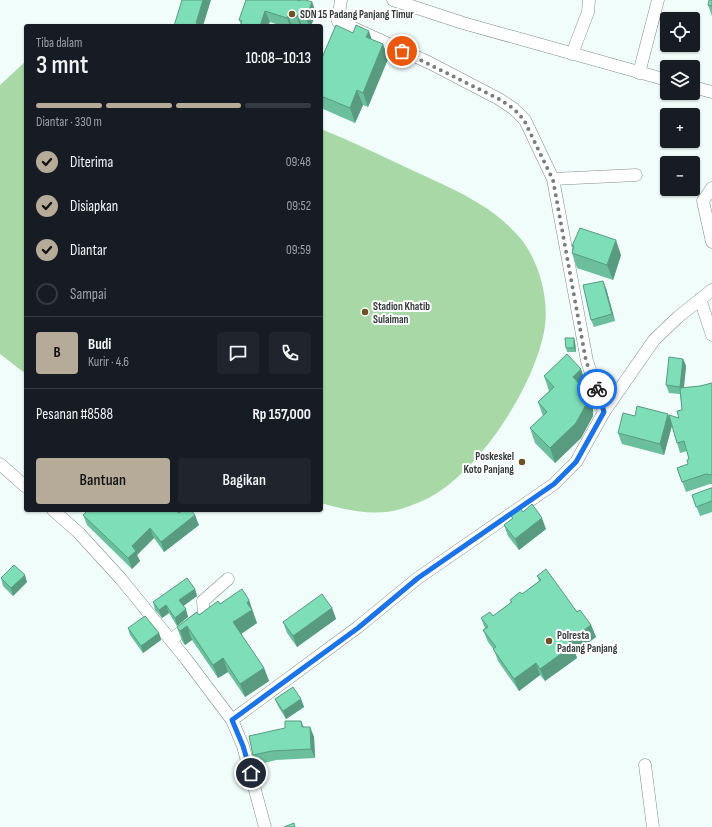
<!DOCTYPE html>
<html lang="id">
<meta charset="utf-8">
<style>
body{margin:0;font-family:"Sofia Sans Condensed",sans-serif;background:#20242c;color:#f1f3f6;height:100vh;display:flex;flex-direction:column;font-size:15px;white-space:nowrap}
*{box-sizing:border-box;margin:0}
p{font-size:13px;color:#9ea1a6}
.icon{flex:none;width:22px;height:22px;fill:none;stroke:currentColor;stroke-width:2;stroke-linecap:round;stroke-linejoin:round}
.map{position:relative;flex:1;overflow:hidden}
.details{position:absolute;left:24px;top:24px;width:299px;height:488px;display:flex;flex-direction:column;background:#171b24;border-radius:4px;box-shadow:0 1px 3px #0004}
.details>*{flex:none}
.fabs{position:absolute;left:660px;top:12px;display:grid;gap:8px}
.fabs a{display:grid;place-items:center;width:40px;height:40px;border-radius:4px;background:#171b24;box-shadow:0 1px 3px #0004;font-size:20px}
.pin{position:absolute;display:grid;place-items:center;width:34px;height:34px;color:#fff;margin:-17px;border:2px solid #fff;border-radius:50%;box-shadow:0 1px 4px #0007}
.courier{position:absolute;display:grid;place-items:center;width:40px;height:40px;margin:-20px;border:3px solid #1a73e8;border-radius:50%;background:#fff;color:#222;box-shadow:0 1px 5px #0007}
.headline em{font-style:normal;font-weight:600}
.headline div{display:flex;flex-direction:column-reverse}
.headline{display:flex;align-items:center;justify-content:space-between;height:68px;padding:0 12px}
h1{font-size:26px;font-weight:600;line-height:30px}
.bar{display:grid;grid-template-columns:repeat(4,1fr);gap:6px 4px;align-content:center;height:48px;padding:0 12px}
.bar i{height:5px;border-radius:3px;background:#363941}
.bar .on{background:#b5ab98}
.bar p{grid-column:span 4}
.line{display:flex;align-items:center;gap:10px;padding:0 12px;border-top:1px solid #363941}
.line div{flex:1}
.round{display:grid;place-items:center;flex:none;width:42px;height:42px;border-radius:4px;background:#20242c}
ol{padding:0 12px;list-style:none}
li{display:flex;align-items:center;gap:12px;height:44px}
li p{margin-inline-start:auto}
li .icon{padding:4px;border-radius:50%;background:#b5ab98;color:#111;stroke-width:4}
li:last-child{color:#9ea1a6}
li i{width:22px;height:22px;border:2px solid #363941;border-radius:50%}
.cta{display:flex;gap:8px;margin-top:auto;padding:8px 12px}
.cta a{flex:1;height:46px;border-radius:4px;background:#b5ab98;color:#111;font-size:16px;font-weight:600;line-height:46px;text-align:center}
.cta a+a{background:#20242c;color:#f1f3f6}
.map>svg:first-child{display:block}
</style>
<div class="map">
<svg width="712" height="827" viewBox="0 0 712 827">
<rect width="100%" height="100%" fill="#f0fdfb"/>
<!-- green -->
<path fill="#a8d8a6" d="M26 61V374L0 354V85Z
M321 129C353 142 384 157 416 172 453 189 494 206 521 239 540 263 550 302 544 332 533 387 484 463 437 493 426 500 413 505 401 509 376 517 345 510 321 503Z"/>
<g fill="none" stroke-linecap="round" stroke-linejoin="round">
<!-- street casing -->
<g stroke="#828e8c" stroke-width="13">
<path id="street" d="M341 0 338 21 430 63 499 99 514 109 525 120 553 179 587 361 604 412
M393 0 463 23 667 80
M572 54 588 12 589 0
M639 73 658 0
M693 87 712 92
M553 179 636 175
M712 188 703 201 712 242
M700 299 712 335
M0 464 26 487
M53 510 79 533 121 579 186 659 232 720 243 746 265 827
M171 640 204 614 203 601 228 579
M232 720 358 627 418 578 554 484 576 462 604 412 654 340 678 317 712 290
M645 765 653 827"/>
</g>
<!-- street -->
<use href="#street" stroke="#fff" stroke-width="12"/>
</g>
<!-- wall -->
<path fill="#6cbf9d" d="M246 0 300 1 312 2 316 13 311 26H282L270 22 241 24 239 20Z
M712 0V16L708 5Z
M353 33 383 44 388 59 368 107 363 105 355 123 321 108V60Z
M572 246 621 255 613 280 577 268 572 253 573 249Z
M606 288 615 321 594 327 591 320Z
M574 338 575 342 576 352H567L566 348Z
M683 359 686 366 684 388 700 386 712 383V484H710L686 492 677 468 688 464 689 459 687 451 680 453 672 426 664 455 622 444 618 433 669 417 679 418 682 410 680 394 669 393 666 385Z
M544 376 586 383 583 387 587 392 593 406V416L581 438 555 463 535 443 530 428 543 416 538 402 549 391Z
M711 488H712V512L700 516 692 495Z
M523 512 546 529 519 550 508 536 504 525 512 519 511 516Z
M179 513 199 525 164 552 154 538 137 555 140 561 132 569 87 525 83 515Z
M537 576 591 625 596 637 575 652 577 658 545 681 540 675 519 691 498 661 494 650 488 642 483 630 485 628 481 618 493 616 511 602 510 600 522 594 539 581Z
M1 578 27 582 13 596 3 586Z
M195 589 197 596 183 606 188 617 177 626 169 613 162 618 155 610 153 602Z
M220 604 254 614H253L257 623 241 634 264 668 269 681 245 697 228 672 218 678 192 640 185 645 182 641 177 627 199 615Z
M332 608 336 619 297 647 287 633 283 622Z
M128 628 159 633 161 640 143 653 130 635Z
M275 699H301L304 707 286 719 278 706Z
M301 721 304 727H310L314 737 315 758 276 760 257 765 253 755 285 728Z"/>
<!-- shaded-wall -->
<path fill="#589b80" d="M203 0H211L203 26 196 23Z
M312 2 316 13 311 26H309L306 18Z
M265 11 270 22 268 26H260Z
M298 15 302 26H300L297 17Z
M288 16 292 26H290L287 18Z
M369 31 374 46 366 37Z
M383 44 388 59 368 107 363 93Z
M357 90 363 105 355 123 350 108Z
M616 240 621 255 613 280 607 265Z
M603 281 606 288 615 321 612 314Z
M574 338 575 342 576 352 574 348Z
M683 359 686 366 683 394 680 387Z
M581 369 586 383 578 391 573 377Z
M587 392 593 406V416L581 438 555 463 550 448Z
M668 414 672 425 664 455 660 444Z
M195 515 199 525 164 552 161 542Z
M542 518 546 529 519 550 515 539Z
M150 528 154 538 137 555 140 561 132 569 128 558 132 546Z
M25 575 27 582 13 596 11 588Z
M195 589 197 596 182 607 179 600Z
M249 600 257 623 238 636 233 622Z
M166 605 169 613 162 618 159 610Z
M332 608 336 619 297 647 293 636Z
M186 609 188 617 177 626 175 618Z
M591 625 596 637 575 652 577 658 545 681 540 669 569 641Z
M187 626 192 640 185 645 180 631Z
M159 633 161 640 143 653 141 646Z
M223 658 228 672 218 678 213 665Z
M536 663 540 675 519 691 514 679Z
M264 668 269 681 245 697 240 684Z
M301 699 304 707 286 719 283 711Z
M310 727 314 737 315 758 311 749Z"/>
<!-- building -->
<path fill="#7ddeb7" stroke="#589b80" d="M182 0H203L196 23 203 26H174Z
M246 0H297L300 1V0H306L312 2 306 18 298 15 297 17 288 16 287 18 265 11 260 26H240L242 21 239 20Z
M709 0H712V6L708 5Z
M336 25 353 33 356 25 369 31 366 37 383 44 363 93 357 90 350 108 321 96V60Z
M580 228 616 240 607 265 572 253 574 246H572Z
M603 281 612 314 591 320 583 285Z
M565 338H574V348H566Z
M567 354 581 369 573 377 587 392 588 401 576 423 550 448 530 428 547 412 538 402 554 387 544 376Z
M669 357 683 359 680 387 666 385Z
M712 383V475L706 474 682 482 677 468 688 464 687 460 689 459 684 441 677 443 669 415 679 418 677 411 682 410 680 388 700 386Z
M637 406 668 414 660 444 618 433 623 413 635 416Z
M711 488H712V501L696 507 692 495Z
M532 504 542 518 515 539 504 525 513 518 511 516 520 508 523 512Z
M88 510H175L179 513 183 510H191L195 515 161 542 150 528 132 546 136 551 128 558 83 515Z
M14 565 25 575 11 588 1 578Z
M546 569 577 612 580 610 591 625 569 641 572 646 540 669 536 663 514 679 493 649 496 647 483 630 488 627 481 618 490 612 493 616 512 602 510 600 520 592 522 594 541 580 537 576Z
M187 578 195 589 179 600 186 609 175 618 166 605 159 610 153 602Z
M242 589 249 600 247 603 252 610 233 622 264 668 240 684 223 658 213 665 187 626 180 631 177 627 197 612 199 615 218 601 220 604Z
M322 594 332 608 293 636 283 622Z
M145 616 159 633 141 646 128 628Z
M293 687 301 699 283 711 275 699Z
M285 721H301L302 727H310L311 749 272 751 253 755 249 736 285 728Z
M294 823 295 827H284Z"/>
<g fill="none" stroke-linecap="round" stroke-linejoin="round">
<!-- done -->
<path stroke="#777f7e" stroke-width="4" stroke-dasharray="0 7.2" d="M402 51 499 99 514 109 524 120 553 180 586 361 597 389"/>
<!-- route -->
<path stroke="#1a73e8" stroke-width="5" d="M251 773 243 746 232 720 358 628 418 578 554 484 576 462 604 412 597 389"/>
</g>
<!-- markers -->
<g fill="#6c5224" stroke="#fff" stroke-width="1.5">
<circle cx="292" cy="14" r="4"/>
<circle cx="365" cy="312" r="4"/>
<circle cx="522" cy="462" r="4"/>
<circle cx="549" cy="641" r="4"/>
</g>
<g text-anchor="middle" stroke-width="4" stroke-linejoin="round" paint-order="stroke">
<!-- poi labels -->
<g font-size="11" font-weight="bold" fill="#363b3b" stroke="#fff" text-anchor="start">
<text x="300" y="18">SDN 15 Padang Panjang Timur</text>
<text x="373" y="310">Stadion Khatib<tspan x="373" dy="13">Sulaiman</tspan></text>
<text x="514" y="460" text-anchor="end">Poskeskel<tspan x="514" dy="13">Koto Panjang</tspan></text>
<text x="557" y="639">Polresta<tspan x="557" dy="13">Padang Panjang</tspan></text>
</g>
</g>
</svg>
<div class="fabs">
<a><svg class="icon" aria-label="locate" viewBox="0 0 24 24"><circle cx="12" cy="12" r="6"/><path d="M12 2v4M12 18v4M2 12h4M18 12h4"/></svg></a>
<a><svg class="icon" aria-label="layers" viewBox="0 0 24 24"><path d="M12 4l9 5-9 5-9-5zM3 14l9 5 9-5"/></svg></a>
<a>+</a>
<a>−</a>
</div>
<div class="pin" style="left:402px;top:51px;background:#ea580c"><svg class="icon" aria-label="bag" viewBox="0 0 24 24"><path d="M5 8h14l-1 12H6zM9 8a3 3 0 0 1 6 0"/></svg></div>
<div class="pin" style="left:251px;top:773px;background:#1f2937"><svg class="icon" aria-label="home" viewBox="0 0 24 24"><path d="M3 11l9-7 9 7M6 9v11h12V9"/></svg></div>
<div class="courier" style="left:597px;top:389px"><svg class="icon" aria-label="bike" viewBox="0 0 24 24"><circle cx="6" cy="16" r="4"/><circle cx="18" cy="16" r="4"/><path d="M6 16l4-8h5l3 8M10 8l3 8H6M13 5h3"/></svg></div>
<section class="details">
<div class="headline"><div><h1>3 mnt</h1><p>Tiba dalam</p></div><em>10:08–10:13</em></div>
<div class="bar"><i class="on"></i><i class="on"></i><i class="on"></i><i></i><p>Diantar · 330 m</p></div>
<ol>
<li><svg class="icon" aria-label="check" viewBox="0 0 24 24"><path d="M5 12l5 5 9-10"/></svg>Diterima<p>09:48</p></li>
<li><svg class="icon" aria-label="check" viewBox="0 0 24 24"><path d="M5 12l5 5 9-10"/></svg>Disiapkan<p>09:52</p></li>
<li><svg class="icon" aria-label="check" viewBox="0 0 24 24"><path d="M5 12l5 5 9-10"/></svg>Diantar<p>09:59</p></li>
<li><i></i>Sampai</li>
</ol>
<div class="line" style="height:72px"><b class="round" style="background:#b5ab98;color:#111">B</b><div><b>Budi</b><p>Kurir · 4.6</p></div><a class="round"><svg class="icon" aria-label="chat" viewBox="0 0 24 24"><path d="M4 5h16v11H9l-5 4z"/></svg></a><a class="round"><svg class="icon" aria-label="phone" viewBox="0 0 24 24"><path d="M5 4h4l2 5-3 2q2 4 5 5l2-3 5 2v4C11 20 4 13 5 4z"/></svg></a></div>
<div class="line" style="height:52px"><div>Pesanan #8588</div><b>Rp 157,000</b></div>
<div class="cta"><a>Bantuan</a><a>Bagikan</a></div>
</section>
</div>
